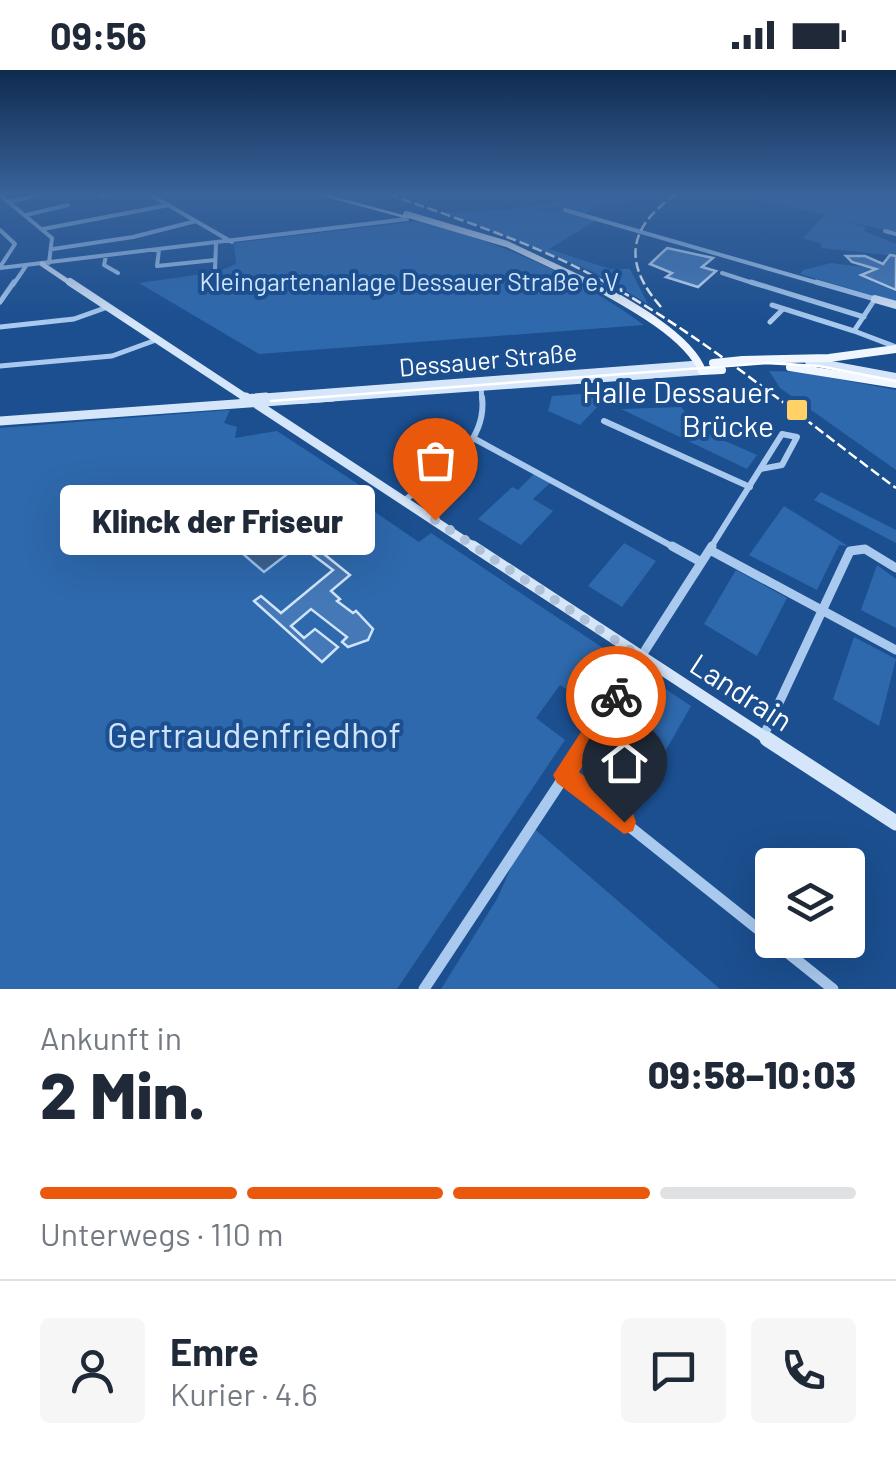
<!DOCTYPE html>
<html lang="de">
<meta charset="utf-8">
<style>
body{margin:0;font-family:Barlow,sans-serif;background:#f6f6f7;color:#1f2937;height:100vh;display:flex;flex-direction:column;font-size:38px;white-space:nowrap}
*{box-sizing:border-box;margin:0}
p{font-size:32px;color:#747a83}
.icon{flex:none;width:55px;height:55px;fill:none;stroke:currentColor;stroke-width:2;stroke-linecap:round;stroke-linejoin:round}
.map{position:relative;height:919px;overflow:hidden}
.side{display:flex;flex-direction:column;background:#fff;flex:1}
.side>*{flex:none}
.fabs{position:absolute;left:755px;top:778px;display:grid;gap:20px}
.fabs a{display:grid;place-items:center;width:110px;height:110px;border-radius:10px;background:#fff;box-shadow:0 10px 40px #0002;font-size:50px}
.pin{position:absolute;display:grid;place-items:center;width:85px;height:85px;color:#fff;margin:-102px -42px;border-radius:50% 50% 50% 0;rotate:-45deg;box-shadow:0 0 10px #0007}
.pin .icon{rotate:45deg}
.courier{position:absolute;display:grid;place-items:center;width:100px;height:100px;margin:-50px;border:8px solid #ea580c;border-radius:50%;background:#fff;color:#222;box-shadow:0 2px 12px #0007}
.bubble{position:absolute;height:70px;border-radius:10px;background:#fff;box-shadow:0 10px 40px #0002;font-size:32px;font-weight:800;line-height:70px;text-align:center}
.head em{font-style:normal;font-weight:800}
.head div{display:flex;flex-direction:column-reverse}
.head{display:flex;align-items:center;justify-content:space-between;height:170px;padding:0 40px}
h1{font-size:65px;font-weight:800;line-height:75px}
.bar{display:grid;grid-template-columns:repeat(4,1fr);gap:15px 10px;align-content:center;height:120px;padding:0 40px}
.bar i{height:12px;border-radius:8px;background:#e0e1e3}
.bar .active{background:#ea580c}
.bar p{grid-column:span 4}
.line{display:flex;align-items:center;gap:25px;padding:0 40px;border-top:2px solid #e0e1e3}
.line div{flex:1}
.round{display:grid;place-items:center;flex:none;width:105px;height:105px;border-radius:10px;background:#f6f6f7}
.status{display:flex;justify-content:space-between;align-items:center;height:70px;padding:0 50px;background:#fff;direction:ltr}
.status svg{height:28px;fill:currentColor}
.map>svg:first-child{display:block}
</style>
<div class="status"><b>09:56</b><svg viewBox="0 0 49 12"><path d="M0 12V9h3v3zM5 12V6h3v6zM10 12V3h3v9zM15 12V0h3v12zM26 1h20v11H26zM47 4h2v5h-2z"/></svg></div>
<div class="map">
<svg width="896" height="919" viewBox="0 0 896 919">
<rect width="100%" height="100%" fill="#1b4f8f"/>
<!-- green -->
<path fill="#2e69ad" d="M615 124 649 129 606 132 584 144 558 137 525 142 559 139 597 150 549 179 610 199H630L648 234 592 201 444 142 505 140Z
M739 124H896V162L841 150 866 157 864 161 896 174V186L822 178 820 173 803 168 825 145Z
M419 151C501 172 575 205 644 255L259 284 139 213 217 202 236 194 234 173Z
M831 193 873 198 857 205 896 222V232L800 204 803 200Z
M769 301 800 302 896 320V400L780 318Z
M597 323 604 330 580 355 548 341 552 326Z
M681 337 700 360 757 385 747 399 621 339Z
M230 340 224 353 237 357 235 368 277 361 361 416 350 425 419 472 431 463 618 588 589 635 560 615 536 648 565 670 397 919H0V358Z
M534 404 550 413 533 429 553 441 521 475 478 449 512 417 518 420Z
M821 422 896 460V473L814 430Z
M784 436 848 476 839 475 817 520 749 485Z
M624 473 656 491 622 537 588 516Z
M877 495 896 509V558L861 540Z
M736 500 787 528 757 586 704 554Z
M854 567 896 589 879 656 833 629Z
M643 604 691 636 666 680 616 644Z
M530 755 720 919H441L497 829Z"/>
<!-- water -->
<path fill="#3c6290" stroke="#9cc4f0" stroke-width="2.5" d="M237 455H249L286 485 264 502 227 470 229 460Z"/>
<!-- building -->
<path fill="#4478b7" stroke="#cfe3fa" stroke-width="2.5" d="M667 178 713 188 702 197 716 201 698 217 666 207 672 203 650 194Z
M890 185 896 186V220L861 205 876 199 852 192 846 186H865L883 194Z
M319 480 350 505 331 521 340 529 337 531 353 543 356 541 373 559 368 570 348 577 342 572 347 567 311 539 291 556 304 568 315 559 338 577 322 592 254 531 261 526 281 543 333 500 313 485Z"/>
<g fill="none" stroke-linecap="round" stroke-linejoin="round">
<!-- street-far4 -->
<path stroke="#a9c9ee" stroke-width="4" d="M149 124 232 172
M0 125 52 168 49 193
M101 127 111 124
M9 132 42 124
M565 140 825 215
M26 145 68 135
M43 159 169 135
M0 160 15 174 0 197
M885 161 896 164
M53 179 133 167 196 151
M159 180 157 196 215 190
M106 186 104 195 118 203
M0 198 407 149
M215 200 216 174
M722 203 759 215
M13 215 26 196"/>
<!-- street-far3 -->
<path stroke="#a9c9ee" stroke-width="5" d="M751 212 864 247
M0 232 14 212
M772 235 854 261 875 229 816 212
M770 252 783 239
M0 257 74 249 105 238
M854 261 896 277
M0 296 112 286 156 270
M481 318 482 330"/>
<!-- street-far2 -->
<path stroke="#a9c9ee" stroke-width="6" d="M604 351 750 417
M475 369 677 479
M405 430C438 404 488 376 482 327
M710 479 782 364 797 367 782 395 761 399"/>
<!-- street-far1 -->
<path stroke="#a9c9ee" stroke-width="9" d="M672 476 701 492
M710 480 896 580
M763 667 850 481 865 479 896 498
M587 671 712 476"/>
<!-- street -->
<path stroke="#a9c9ee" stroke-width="11" d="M565 705 833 919
M424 919 589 669"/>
<!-- secondary-far4 -->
<path stroke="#d6e6fa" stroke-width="5" d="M42 194 73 215"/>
<!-- secondary-far3 -->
<path stroke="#d6e6fa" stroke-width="8" d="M70 212 249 330
M875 229 896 235
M809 291 896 307
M244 329 692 295
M297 330 702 301"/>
<!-- secondary-far2 -->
<path stroke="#d6e6fa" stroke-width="9" d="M246 327 477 479
M244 329 266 327
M0 351 333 327"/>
<!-- secondary-far1 -->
<path stroke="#d6e6fa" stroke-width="11" d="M473 476 771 671"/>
<!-- secondary -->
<path stroke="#d6e6fa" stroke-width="15" d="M767 669 896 753"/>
<!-- primary-far1 -->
<path stroke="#f0f6ff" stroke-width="6" d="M406 144 507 174 594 215"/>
<!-- primary -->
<path stroke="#f0f6ff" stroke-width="8" d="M589 212C622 230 689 265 702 301
M743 290 829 288 896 279
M790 297 896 314
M702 301 722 300"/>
<!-- highway -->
<path fill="#fff" fill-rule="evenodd" d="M315 124H325L407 146 404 148Z"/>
<!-- tram -->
<path stroke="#fff" stroke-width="2.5" d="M271 331 766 293 819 296 896 311"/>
<!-- rail -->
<path stroke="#fff" stroke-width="2.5" stroke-dasharray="10 4" stroke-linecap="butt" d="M388 124C460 150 534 173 601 210 707 268 800 347 896 418
M661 237C622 193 628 156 677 124"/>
<!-- primary-bridge -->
<path stroke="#f0f6ff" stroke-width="8" d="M713 293 743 290"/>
</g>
<!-- sky -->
<linearGradient id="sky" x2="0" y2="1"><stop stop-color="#0f2b4f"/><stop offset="0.49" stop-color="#39639b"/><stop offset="1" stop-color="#39639b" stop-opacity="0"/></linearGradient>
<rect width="896" height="253" fill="url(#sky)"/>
<!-- route -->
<path fill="#ea580c" d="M616 617 623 619 626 626 623 633 579 702 633 744 636 752 633 761 624 764 557 713 553 705 609 619Z"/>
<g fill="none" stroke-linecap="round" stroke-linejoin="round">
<!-- done -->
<path stroke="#afc1d8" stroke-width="10" stroke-dasharray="0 18" d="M435 450 642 588 616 626"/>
</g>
<!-- markers -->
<rect fill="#ffd166" stroke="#1b4f8f" stroke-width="4" x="785" y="328" width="24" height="24" rx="5"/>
<g text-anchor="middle" stroke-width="8" stroke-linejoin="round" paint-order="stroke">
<!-- far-park labels -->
<g font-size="25" fill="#cfe3fa" stroke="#1b4f8f">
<text x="412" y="221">Kleingartenanlage Dessauer Straße e.V.</text>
</g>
<!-- far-street labels -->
<g font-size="25" fill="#fff" stroke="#1b4f8f">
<text transform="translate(488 290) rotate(-5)" y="9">Dessauer Straße</text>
</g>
<!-- poi labels -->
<g font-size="30" fill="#fff" stroke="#1b4f8f" text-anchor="end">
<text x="774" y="333">Halle Dessauer<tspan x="774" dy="34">Brücke</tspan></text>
</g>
<!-- street labels -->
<g font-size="30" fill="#fff" stroke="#1b4f8f">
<text transform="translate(741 623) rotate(33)" y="10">Landrain</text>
</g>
<!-- near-park labels -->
<g font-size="35" fill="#cfe3fa" stroke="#1b4f8f">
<text x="254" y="678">Gertraudenfriedhof</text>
</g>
</g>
</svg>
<div class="fabs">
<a><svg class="icon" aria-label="layers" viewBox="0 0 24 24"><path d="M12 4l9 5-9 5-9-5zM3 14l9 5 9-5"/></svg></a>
</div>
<div class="pin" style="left:435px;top:450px;background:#ea580c"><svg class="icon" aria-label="bag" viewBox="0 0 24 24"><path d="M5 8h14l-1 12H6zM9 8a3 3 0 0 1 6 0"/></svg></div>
<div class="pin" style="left:624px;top:752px;background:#1f2937"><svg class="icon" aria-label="home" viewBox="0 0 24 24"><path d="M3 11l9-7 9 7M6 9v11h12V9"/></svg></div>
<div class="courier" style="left:616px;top:626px"><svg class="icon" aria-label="bike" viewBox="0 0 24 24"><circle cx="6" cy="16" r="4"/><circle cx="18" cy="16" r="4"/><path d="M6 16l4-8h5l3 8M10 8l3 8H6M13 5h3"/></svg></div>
<div class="bubble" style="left:60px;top:415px;width:315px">Klinck der Friseur</div>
</div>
<section class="side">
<div class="head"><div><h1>2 Min.</h1><p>Ankunft in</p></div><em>09:58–10:03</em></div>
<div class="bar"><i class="active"></i><i class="active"></i><i class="active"></i><i></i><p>Unterwegs · 110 m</p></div>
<div class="line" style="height:180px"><a class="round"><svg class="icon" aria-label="person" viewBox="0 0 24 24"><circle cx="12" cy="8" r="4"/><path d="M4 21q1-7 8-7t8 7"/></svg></a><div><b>Emre</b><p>Kurier · 4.6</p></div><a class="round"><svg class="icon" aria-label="chat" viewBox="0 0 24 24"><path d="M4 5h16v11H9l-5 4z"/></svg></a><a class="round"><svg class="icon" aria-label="phone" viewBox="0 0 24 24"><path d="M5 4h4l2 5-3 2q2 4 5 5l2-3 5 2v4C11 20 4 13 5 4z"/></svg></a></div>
</section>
